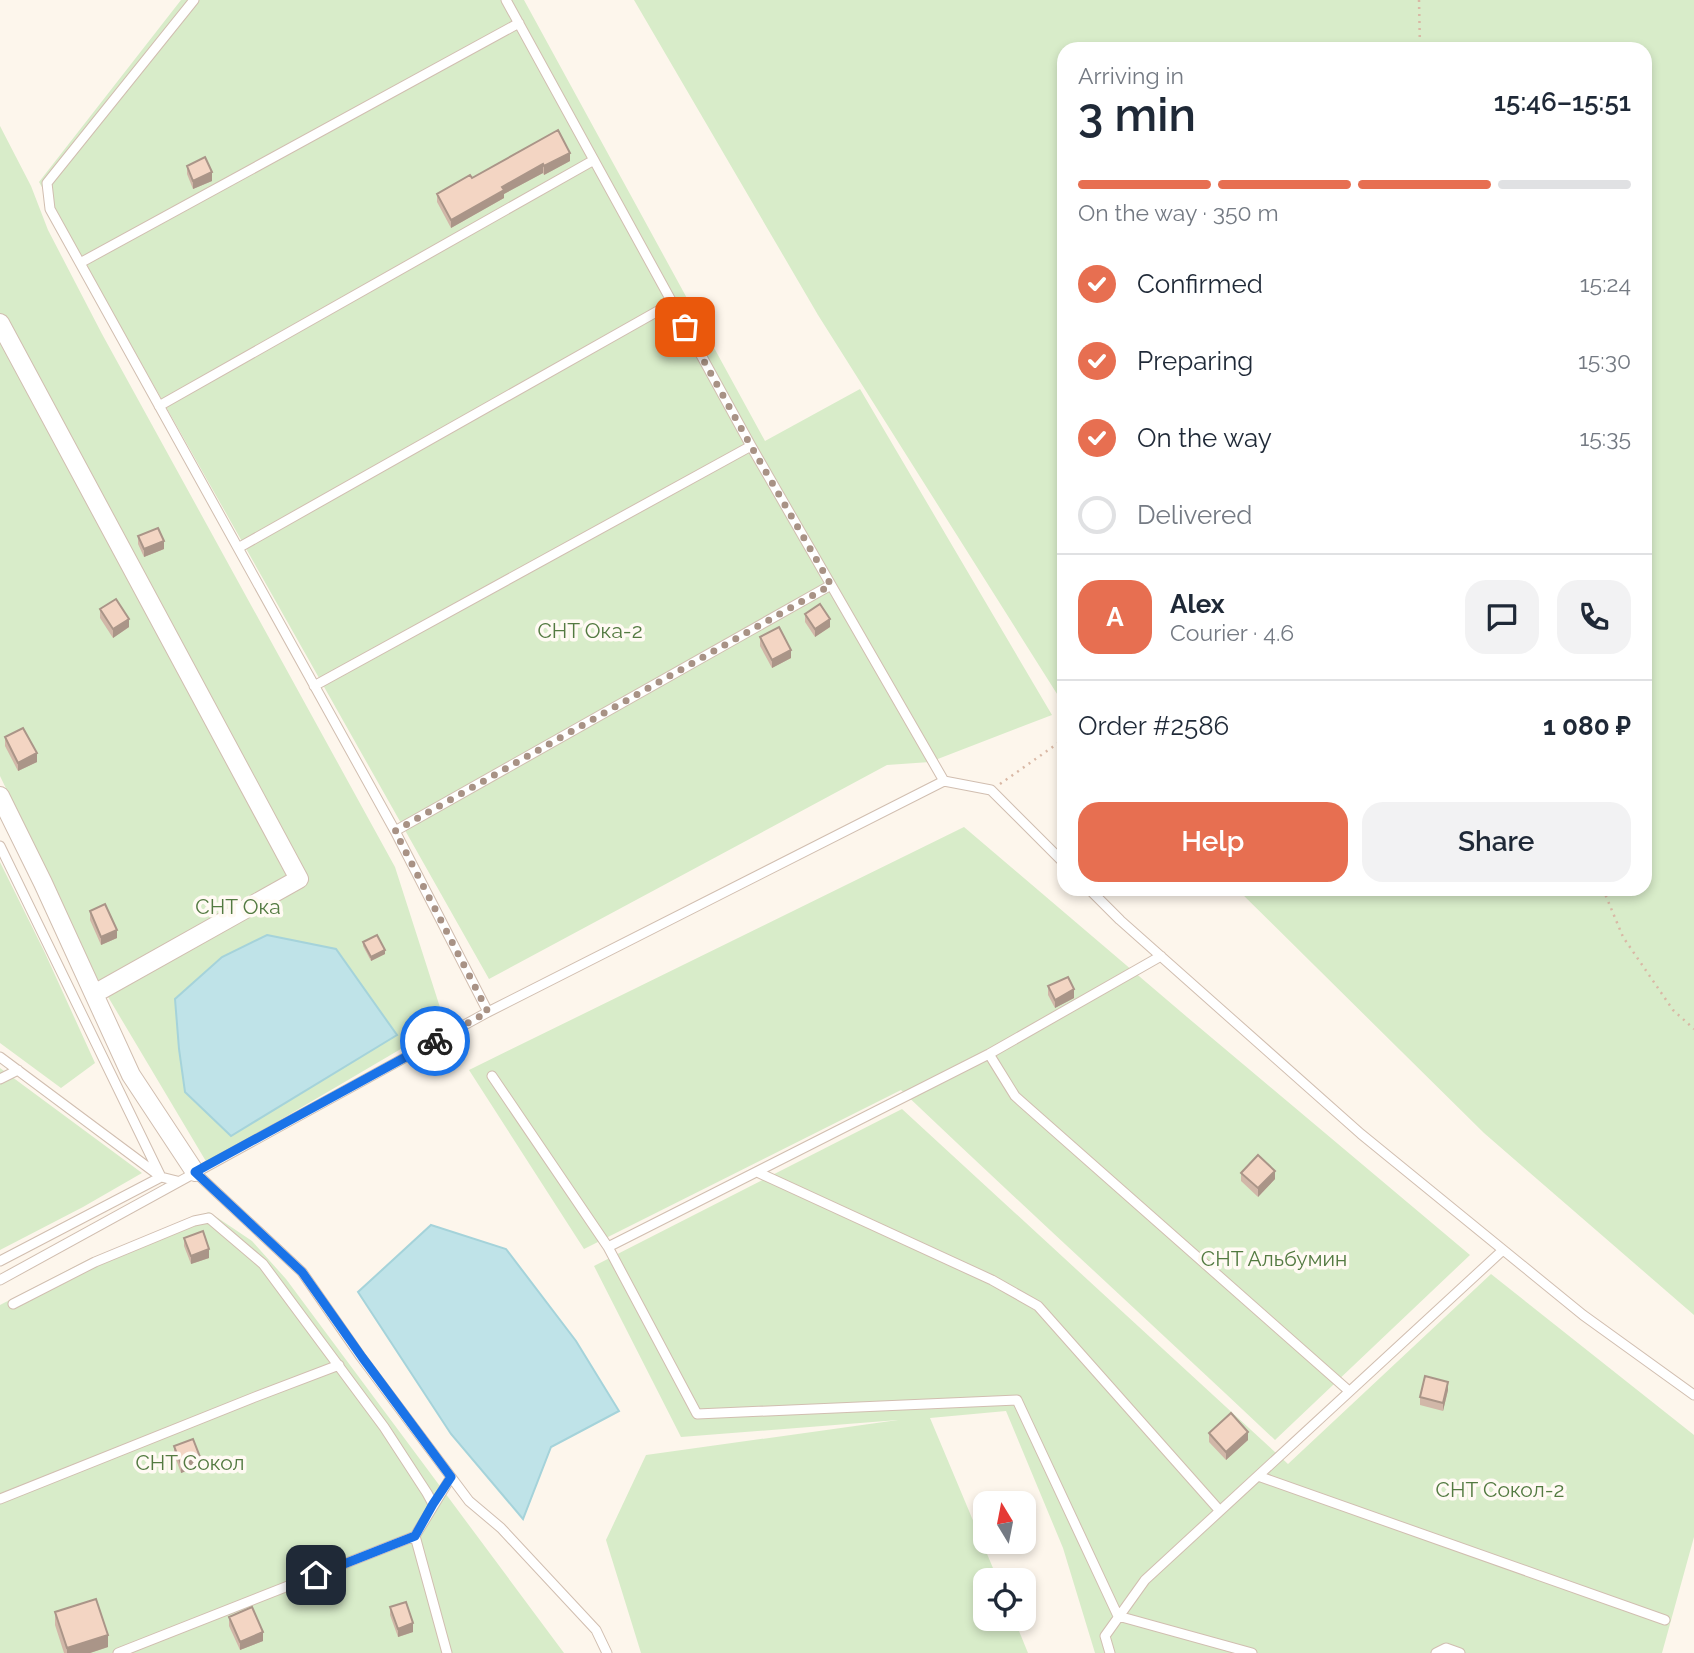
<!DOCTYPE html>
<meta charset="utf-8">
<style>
body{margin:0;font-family:Raleway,sans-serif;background:#f2f2f3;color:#1f2937;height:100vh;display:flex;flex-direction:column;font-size:26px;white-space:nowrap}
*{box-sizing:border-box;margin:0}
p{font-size:23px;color:#747a83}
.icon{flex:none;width:38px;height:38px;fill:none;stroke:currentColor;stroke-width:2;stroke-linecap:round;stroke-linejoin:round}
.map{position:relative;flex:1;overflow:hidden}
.side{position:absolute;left:1057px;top:42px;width:595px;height:854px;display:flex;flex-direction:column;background:#fff;border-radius:21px;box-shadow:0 4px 10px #0003}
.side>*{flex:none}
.needle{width:46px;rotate:350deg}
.controls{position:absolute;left:973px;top:1491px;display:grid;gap:14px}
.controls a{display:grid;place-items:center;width:63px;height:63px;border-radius:14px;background:#fff;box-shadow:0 4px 10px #0003;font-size:35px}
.pin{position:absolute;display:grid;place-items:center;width:60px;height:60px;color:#fff;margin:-30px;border-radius:14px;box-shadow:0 4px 10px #0006}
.courier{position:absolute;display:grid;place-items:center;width:70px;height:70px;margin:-35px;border:5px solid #1a73e8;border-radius:50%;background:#fff;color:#222;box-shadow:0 2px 9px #0007}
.head em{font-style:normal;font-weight:600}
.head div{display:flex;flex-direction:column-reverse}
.head{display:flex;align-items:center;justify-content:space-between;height:119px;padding:0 21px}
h1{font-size:46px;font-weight:600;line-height:52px}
.bar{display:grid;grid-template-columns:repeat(4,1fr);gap:10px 7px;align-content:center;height:84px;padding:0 21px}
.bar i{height:9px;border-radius:5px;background:#e0e1e3}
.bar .active{background:#e76f51}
.bar p{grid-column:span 4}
.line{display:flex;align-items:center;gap:18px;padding:0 21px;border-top:2px solid #e0e1e3}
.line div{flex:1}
.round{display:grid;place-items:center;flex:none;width:74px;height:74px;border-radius:21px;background:#f2f2f3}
ol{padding:0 21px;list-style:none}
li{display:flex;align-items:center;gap:21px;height:77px}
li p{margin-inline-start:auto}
li .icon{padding:7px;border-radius:50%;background:#e76f51;color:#fff;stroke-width:4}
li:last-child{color:#747a83}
li i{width:38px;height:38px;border:4px solid #e0e1e3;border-radius:50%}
.button{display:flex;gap:14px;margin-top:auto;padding:14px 21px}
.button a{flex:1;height:80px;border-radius:21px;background:#e76f51;color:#fff;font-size:28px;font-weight:600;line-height:80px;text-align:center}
.button a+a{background:#f2f2f3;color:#1f2937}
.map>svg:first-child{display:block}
</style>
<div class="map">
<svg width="1694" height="1653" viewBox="0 0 1694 1653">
<rect width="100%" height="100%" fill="#fdf6ec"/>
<!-- green -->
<path fill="#d8ecc9" d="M181 0H524L765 441 860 389 1052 715 930 762 887 765 489 979 39 182Z
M634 0H1694V1315L1484 1133 1237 889H1645V49H1064V705L818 315Z
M0 126 31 186 48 230 102 334 395 867 445 1023 207 1163 98 980 0 776Z
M964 827 1187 1017 1470 1255 1275 1440C1151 1323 1025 1208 901 1090L584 1249 469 1070Z
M0 862 45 953 95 1063 61 1088 0 1043Z
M0 1068 142 1173 83 1207 0 1250Z
M902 1109 1288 1464 1491 1274 1694 1435V1537L1662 1653H1095L1063 1548 1006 1411 930 1418 998 1580H985V1619H1014L1028 1653H641L606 1540 646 1455 898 1420 681 1437 594 1266Z
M209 1212 252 1241 286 1279 564 1653H0V1305L89 1259Z"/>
<!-- water -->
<path fill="#bfe3e8" stroke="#a5d3da" stroke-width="2" d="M267 935 336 949 397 1035 231 1136 185 1092 179 1049 175 999 222 957Z
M431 1225 506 1249 576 1341 619 1411 551 1447 523 1519 451 1434 358 1292Z"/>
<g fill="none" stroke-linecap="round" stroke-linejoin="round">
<!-- service casing -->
<g stroke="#d1beb0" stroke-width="11">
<path id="service" d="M194 0 47 183 50 209 395 831 488 1012
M506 0 751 446 944 781
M80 263 519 23
M159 406 594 160
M238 548 672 303
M314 686 751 446
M395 831 831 585
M0 846 161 1177 0 1261
M1089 889 1120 920 1361 1134 1583 1315 1694 1395
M989 1054 1015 1096 1349 1391
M0 1057 161 1177 177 1181
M492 1076 608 1247 697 1414 1017 1400 1118 1616 1252 1653
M0 1079 18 1070
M757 1172 992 1280 1038 1306 1220 1511
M608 1247 989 1054 1161 956
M0 1280 488 1012 944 781 991 790 1064 863
M13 1304 95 1262 194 1221 209 1218 263 1264 384 1427 427 1493 433 1504
M1258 1476 1665 1620
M451 1477 469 1501 501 1528 596 1630 607 1653
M0 1499 255 1397 339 1365
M415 1536 447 1653
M118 1653 415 1536 451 1477 361 1357 302 1272 195 1172
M1110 1653 1105 1636 1145 1580 1503 1250
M1436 1653 1446 1648 1460 1653"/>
</g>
<!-- minor casing -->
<g stroke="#d1beb0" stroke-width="20">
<path id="minor" d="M0 323 299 879 94 994
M0 796 43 883 131 1075 195 1172"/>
</g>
<!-- path -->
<path stroke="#d9b8a5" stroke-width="2.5" stroke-dasharray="2 5" stroke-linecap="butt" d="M1419 0 1420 49
M1000 784 1064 739
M1603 889 1623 937 1673 1010 1694 1029"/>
<!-- service -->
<use href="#service" stroke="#fff" stroke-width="9"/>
<!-- minor -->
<use href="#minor" stroke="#fff" stroke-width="18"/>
</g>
<!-- wall -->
<path fill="#d1b7a8" d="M558 130 570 161 544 175 543 173 504 194V198L451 228 437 202V194L472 178Z
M187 166 212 181 193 189 187 174Z
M138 536 164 549 144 557 138 544Z
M100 609 129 627 113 638 100 618Z
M805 614 830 627 815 637 805 622Z
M760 637 791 658 772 668 760 646Z
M5 737 37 762 18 771 5 746Z
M90 911 117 938 101 945 90 920Z
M363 942 385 954 371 961 363 946Z
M1048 986 1074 998 1055 1008 1048 995Z
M1241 1173 1275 1179 1258 1197 1241 1181Z
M184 1238 209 1258 191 1264 184 1246Z
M1448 1390 1443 1411 1420 1405V1397Z
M1209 1433 1248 1440 1226 1460 1209 1442Z
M174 1446 200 1466 181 1473 174 1454Z
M390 1607 413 1632 398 1637 390 1615Z
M55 1612 108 1647 90 1653H64L55 1625Z
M229 1617 263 1641 240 1650 229 1626Z"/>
<!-- shaded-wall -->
<path fill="#aa9588" d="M570 153V161L544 175V166Z
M543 164V173L504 194V198L451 228V220L502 187Z
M212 172V181L193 189V181Z
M164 541V549L144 557V549Z
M129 619V627L113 638V629Z
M830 619V627L815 637V629Z
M791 650V658L772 668V660Z
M37 753V762L18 771V763Z
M117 930V938L101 945V937Z
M385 950V954L371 961V957Z
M1074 989V998L1055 1008V1000Z
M1275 1171V1179L1258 1197V1188Z
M209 1249V1258L191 1264V1256Z
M1448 1382V1390L1443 1411V1403Z
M1248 1432V1440L1226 1460V1452Z
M200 1457V1466L181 1473V1464Z
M413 1623V1632L398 1637V1629Z
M263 1632V1641L240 1650V1642Z
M108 1635V1647L90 1653H67V1648Z"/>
<!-- building -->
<path fill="#f3d5c3" stroke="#aa9588" stroke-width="2" d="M558 130 570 153 544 166 543 164 502 187 504 190 451 220 437 194 470 175 472 178Z
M205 157 212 172 193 181 187 166Z
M158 528 164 541 144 549 138 536Z
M116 599 129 619 113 629 100 609Z
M820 604 830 619 815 629 805 614Z
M779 627 791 650 772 660 760 637Z
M23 728 37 753 18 763 5 737Z
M105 904 117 930 101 937 90 911Z
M377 935 385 950 371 957 363 942Z
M1068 977 1074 989 1055 1000 1048 986Z
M1258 1155 1275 1171 1258 1188 1241 1173Z
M203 1231 209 1249 191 1256 184 1238Z
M1425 1376 1448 1382 1443 1403 1420 1397Z
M1231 1413 1248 1432 1226 1452 1209 1433Z
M193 1439 200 1457 181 1464 174 1446Z
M96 1599 108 1635 67 1648 55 1612Z
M406 1602 413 1623 398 1629 390 1607Z
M252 1607 263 1632 240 1642 229 1617Z"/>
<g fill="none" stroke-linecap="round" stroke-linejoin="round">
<!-- done -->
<path stroke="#a89285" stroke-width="7" stroke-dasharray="0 12.6" d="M435 1041 488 1012 395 831 831 585 751 446 685 327"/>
<!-- route -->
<path stroke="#1a73e8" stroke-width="9" d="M316 1575 415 1536 433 1504 451 1477 362 1357 302 1272 195 1172 435 1041"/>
</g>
<g text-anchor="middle" stroke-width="7" stroke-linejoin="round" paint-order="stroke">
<!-- park labels -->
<g font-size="21" fill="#537a41" stroke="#fffaf3">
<text x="590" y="638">СНТ Ока-2</text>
<text x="238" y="914">СНТ Ока</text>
<text x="1274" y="1266">СНТ Альбумин</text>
<text x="190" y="1470">СНТ Сокол</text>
<text x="1500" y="1497">СНТ Сокол-2</text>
</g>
</g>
</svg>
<div class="controls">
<a><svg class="needle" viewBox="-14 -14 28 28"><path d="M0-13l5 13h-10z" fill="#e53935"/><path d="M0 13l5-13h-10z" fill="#747a83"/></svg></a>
<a><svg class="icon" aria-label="locate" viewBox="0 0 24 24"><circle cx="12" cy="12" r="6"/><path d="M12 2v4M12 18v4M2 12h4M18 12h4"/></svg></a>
</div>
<div class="pin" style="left:685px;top:327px;background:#ea580c"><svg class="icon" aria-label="bag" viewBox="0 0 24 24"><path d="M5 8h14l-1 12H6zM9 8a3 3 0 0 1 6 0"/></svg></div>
<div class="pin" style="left:316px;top:1575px;background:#1f2937"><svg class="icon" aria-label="home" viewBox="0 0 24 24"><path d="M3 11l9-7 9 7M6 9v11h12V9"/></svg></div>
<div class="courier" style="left:435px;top:1041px"><svg class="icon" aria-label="bike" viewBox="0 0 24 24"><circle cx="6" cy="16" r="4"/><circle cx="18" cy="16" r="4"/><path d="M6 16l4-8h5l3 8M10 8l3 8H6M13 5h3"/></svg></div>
<section class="side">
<div class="head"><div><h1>3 min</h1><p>Arriving in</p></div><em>15:46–15:51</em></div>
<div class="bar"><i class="active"></i><i class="active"></i><i class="active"></i><i></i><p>On the way · 350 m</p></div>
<ol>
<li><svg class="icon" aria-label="check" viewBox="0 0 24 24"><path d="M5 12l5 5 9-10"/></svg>Confirmed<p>15:24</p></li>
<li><svg class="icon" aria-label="check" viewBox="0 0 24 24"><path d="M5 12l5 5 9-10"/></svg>Preparing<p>15:30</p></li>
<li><svg class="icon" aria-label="check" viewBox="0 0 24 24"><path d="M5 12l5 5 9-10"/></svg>On the way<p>15:35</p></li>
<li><i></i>Delivered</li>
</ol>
<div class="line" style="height:126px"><b class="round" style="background:#e76f51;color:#fff">A</b><div><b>Alex</b><p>Courier · 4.6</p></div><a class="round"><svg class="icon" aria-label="chat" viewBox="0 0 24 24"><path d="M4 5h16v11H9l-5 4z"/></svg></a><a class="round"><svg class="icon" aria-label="phone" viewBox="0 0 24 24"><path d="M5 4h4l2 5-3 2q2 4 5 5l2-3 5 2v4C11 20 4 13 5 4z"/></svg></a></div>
<div class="line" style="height:91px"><div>Order #2586</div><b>1 080 ₽</b></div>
<div class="button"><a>Help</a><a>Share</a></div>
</section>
</div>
